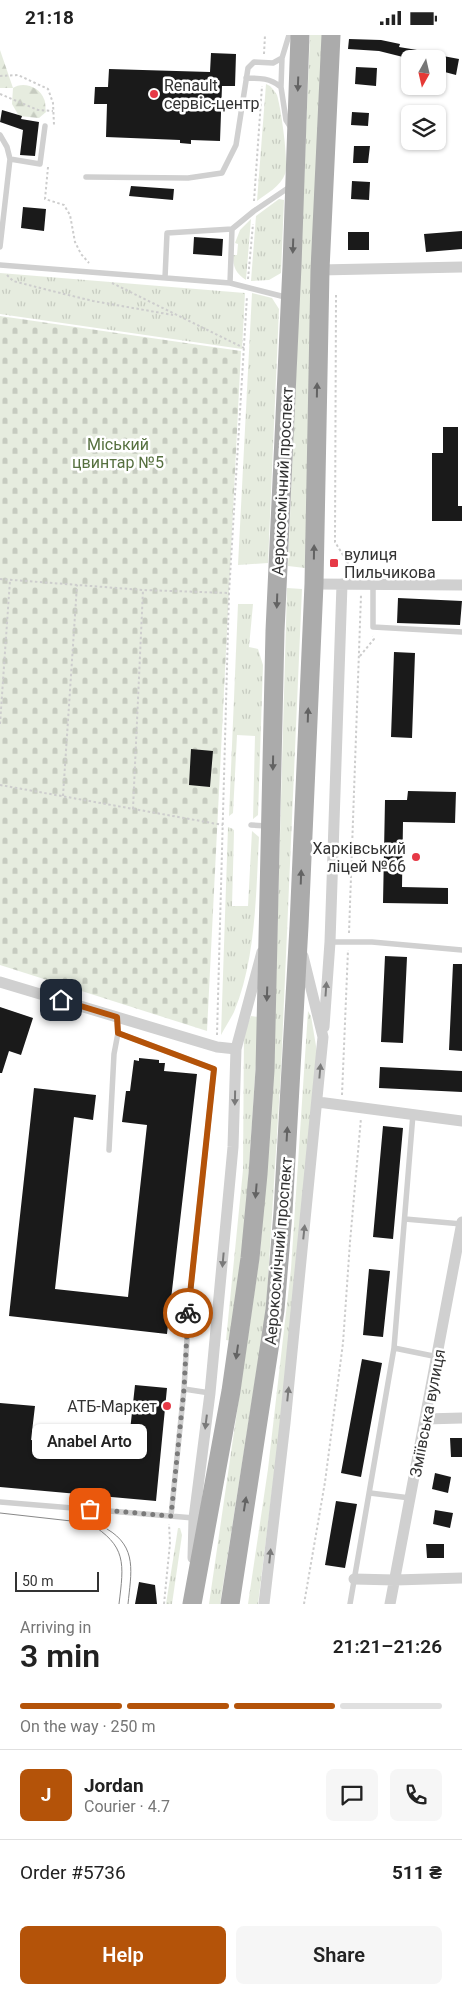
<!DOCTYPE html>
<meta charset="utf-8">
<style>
body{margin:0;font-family:Roboto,sans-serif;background:#f6f6f6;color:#222;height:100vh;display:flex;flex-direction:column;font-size:19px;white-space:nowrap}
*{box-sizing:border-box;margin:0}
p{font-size:16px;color:#767676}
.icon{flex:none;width:28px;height:28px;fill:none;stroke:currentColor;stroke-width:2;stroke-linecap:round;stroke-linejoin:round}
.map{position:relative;height:1569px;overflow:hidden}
.panel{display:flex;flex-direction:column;background:#fff;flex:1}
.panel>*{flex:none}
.needle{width:32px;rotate:188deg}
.buttons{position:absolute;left:401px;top:15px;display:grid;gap:10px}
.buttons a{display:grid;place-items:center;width:45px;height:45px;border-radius:8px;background:#fff;box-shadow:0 1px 4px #0004;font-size:25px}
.scale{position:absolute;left:15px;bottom:12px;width:84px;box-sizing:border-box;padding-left:5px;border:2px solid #333;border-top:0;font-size:14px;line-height:18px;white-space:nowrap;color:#333;-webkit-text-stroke:4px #fff;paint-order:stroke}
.pin{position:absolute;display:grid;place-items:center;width:42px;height:42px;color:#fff;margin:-21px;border-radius:10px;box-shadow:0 2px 8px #0006}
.courier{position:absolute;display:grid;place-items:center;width:50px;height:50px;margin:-25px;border:4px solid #b45309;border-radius:50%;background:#fff;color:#222;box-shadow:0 1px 6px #0007}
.bubble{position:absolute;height:35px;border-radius:8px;background:#fff;box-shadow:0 1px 4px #0004;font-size:16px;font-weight:600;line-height:35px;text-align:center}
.head em{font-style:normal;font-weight:600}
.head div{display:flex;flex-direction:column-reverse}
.head{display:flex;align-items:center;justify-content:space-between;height:85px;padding:0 20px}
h1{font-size:32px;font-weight:600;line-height:38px}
.bar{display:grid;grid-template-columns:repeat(4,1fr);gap:8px 5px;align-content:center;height:60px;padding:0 20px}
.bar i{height:6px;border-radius:4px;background:#e0e0e0}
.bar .selected{background:#b45309}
.bar p{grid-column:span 4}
.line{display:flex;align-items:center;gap:12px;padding:0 20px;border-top:1px solid #e0e0e0}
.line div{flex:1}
.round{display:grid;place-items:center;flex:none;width:52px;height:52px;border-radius:8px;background:#f6f6f6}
.primary-button{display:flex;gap:10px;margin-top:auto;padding:10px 20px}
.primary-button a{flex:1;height:58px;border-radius:8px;background:#b45309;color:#fff;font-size:20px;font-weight:600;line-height:58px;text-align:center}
.primary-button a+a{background:#f6f6f6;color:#222}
.status{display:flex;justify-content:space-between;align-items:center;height:35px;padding:0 25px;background:#fff;direction:ltr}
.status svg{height:14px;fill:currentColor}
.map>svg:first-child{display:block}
</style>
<div class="status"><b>21:18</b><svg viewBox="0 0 49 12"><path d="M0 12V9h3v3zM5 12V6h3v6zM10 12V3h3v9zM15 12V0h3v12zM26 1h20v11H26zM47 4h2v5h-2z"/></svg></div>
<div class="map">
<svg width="462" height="1569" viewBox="0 0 462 1569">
<defs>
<pattern id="grass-tufts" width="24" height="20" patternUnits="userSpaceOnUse" patternTransform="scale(1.25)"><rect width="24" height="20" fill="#e6ecdf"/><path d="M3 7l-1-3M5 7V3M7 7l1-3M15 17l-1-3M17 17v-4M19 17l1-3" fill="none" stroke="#c6cbc0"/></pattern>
<pattern id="forest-firs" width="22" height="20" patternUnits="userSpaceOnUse" patternTransform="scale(1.25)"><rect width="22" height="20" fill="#e6ecdf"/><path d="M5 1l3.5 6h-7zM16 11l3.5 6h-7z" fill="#c6cbc0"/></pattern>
<pattern id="cemetery-stones" width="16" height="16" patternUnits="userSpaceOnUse" patternTransform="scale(1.25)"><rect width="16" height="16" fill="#e6ecdf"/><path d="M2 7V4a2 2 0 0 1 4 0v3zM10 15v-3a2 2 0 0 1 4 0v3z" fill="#c6cbc0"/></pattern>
</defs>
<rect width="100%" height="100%" fill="#fff"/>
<!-- grass -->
<path fill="url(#grass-tufts)" d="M310 0H325L305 533 288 531Z
M266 49 270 51C273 54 275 57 277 60 281 73 289 128 285 139 281 151 266 159 257 166Z
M279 164 284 165 281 238 269 245 251 246 256 181Z
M251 184 246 245C236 238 233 233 233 220H237L238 209 235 208 240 195Z
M0 238 245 258 242 314 0 279Z
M252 258 272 263 279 274 268 528 238 530Z
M287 553 302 554 281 1035 266 1276 220 1569H209L260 1218 273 1048Z
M238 569H253L249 612 258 614 263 630 258 780 253 784 255 701 237 700 233 778 229 781Z
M228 792 233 794 234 797 232 871H248L252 796 259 802C256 858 256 924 234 977 230 985 225 992 221 1000Z
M308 976 311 981 317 1017 284 1360 258 1569H248L268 1434 291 1234Z
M251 981 259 982 246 1178 232 1306 226 1305 243 1135 244 998Z
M178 1493H180L182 1500 172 1569H166Z"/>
<!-- forest -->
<path fill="url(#forest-firs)" d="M0 15 13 53C23 46 40 52 44 64 46 68 45 73 46 77L39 83 19 81 12 69 13 53H0Z"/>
<!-- cemetery -->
<path fill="url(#cemetery-stones)" d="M0 281 241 316 207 996 0 930Z"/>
<!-- building -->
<path fill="#1a1a1a" d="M349 4 381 5 400 9 399 12 441 19V24H411L379 16 348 14Z
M211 18 236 19 235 51H222L220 106 191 105V109L180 108V105L106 102 107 69H94L95 52H108L109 34 210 37Z
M443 21 459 24 456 40 441 36Z
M356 32 377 33 376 51 355 49Z
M2 75 22 81 21 84 39 87 35 121 20 120 23 95 0 87Z
M352 77 369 78 368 91 351 90Z
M354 111H370L368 128H353Z
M352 146 370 147 369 165 351 164Z
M131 151 174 154 173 165 129 161Z
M23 172 46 174 44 196 21 193Z
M462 196V214L426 217 424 199Z
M348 197H369V215H348Z
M194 202 223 204 222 221 193 219Z
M443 392H458V471H462V486H432V418H443Z
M398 563 462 566 460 590 397 588Z
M394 617 415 618 412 703 391 702Z
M191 714 213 716 210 752 189 750Z
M408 756 456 757 455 788 403 787 402 852 448 853V869L383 868 385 765H407Z
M385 921 407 922 403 1008 381 1007Z
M453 929H462V1016L449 1015Z
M0 972 33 983 21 1020 9 1016 2 1038H0Z
M139 1023 159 1025V1028H165L164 1036 197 1039 167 1299 9 1281 34 1053 96 1060 93 1085 74 1082 55 1254 128 1262 147 1090 122 1087 126 1056H130L134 1025 139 1026Z
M380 1032 462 1036V1057L379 1053Z
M383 1091 403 1093 393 1204 373 1202Z
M369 1234 390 1236 383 1302 363 1300Z
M362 1324 382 1328 361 1442 341 1438Z
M135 1350 167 1353 156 1466 0 1452V1368L35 1371 31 1405 128 1414Z
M450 1403H462V1422H451Z
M435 1438 451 1442 448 1458 432 1454Z
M336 1466 357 1469 345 1533 325 1530Z
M435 1475 453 1478 450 1493 433 1489Z
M426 1509H444V1523H427Z
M139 1547 155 1550 157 1569H135Z"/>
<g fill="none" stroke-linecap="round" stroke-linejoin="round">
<!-- path -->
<path stroke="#cdcdcd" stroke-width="2" stroke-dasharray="2.5 2.5" stroke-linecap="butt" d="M264 19 265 0
M0 41 18 40 48 54 53 68 54 90
M0 59 38 75 53 76
M48 132 45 164 64 170 70 180 75 207 81 219 89 228
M254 166 262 51
M7 240 13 246 52 256 93 266 173 280
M248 244 253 189
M112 248 244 313
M336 260 335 507 354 538
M0 544 143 555 229 558
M360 621 374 604 373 601
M0 689 10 545
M0 750 223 790
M63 761 77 550
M133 774 143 555
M349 898 361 560
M217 1000 229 558 247 261
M342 1060 348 915
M164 1569 170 1508 169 1489
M304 1569 325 1447 343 1308 350 1207 361 1083"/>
<!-- service -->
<path stroke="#d0d0d0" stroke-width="5.5" d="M246 43C260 43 270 43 281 52L286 85 291 93
M281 52 282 23
M0 100 7 112 10 124
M86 142 188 143 222 138 236 110 248 33 254 27 273 28 282 23 289 0
M0 212 10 124 40 129 45 91
M0 230 230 248 289 263
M165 243 167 198 232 194 254 176 291 151
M230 248 232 194
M373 550V592L462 597
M251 790 267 791
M330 907H372L462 915
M118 998 214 1034 189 1270 184 1354 171 1481
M109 1115 114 1019 118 998 117 982
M405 1184 462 1189
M394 1313 438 1322
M184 1354 210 1358
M370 1458 410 1463
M0 1467 194 1483
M350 1569 394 1313 413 1079"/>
<!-- minor -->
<path stroke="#d0d0d0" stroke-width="11" d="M320 235 462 232
M314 549 462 550
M0 947 217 1012 236 1014
M324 992 330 907 342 549
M318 1067 462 1086
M425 1384 462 1383
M193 1523 194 1483 210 1358 233 1112 236 1014 262 917
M354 1544 395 1545 462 1543
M264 1569 285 1388 323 1002 303 921
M390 1569 462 1187"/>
<!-- primary -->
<path stroke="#ababab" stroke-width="19" d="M192 1569 231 1356 250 1223 258 1139 265 1035 275 596 292 231 300 0
M230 1569 275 1275 283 1177 299 891 314 549 320 235 331 0"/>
<!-- tram -->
<path stroke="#888" stroke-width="1" d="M0 1478 89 1488C127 1511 124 1528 119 1569
M107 1494C138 1512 131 1538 128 1569"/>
</g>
<!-- one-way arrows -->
<defs><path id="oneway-solid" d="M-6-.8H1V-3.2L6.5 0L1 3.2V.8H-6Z" transform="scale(1.25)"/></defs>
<g fill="#636363">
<use href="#oneway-solid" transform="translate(298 49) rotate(92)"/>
<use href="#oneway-solid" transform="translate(293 211) rotate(92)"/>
<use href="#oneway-solid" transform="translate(317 355) rotate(-89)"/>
<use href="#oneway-solid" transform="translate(314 517) rotate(-89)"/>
<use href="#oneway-solid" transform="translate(277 566) rotate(92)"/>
<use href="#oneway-solid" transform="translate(308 680) rotate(-88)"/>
<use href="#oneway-solid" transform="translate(273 728) rotate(91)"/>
<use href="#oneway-solid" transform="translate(301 842) rotate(-88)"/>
<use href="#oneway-solid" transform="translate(267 959) rotate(92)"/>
<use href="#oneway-solid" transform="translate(287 1099) rotate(-87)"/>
<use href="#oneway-solid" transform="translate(256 1156) rotate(95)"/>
<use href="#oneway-solid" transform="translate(237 1317) rotate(98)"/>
<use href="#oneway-solid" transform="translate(245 1469) rotate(-81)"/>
</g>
<g fill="#7a7a7a">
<use href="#oneway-solid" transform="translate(326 954) rotate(-86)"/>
<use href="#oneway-solid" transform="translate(320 1036) rotate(-85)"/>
<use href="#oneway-solid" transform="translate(235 1063) rotate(91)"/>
<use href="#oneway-solid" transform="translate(304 1197) rotate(-84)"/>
<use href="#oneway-solid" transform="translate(223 1225) rotate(95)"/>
<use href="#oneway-solid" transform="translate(288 1359) rotate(-84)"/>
<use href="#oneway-solid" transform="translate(206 1387) rotate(97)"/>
<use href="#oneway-solid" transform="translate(270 1521) rotate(-84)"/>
</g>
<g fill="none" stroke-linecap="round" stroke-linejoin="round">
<!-- done -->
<path stroke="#7a7a7a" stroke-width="5" stroke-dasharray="0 9" d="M90 1474 171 1481 184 1354 188 1278"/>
<!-- route -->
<path stroke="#b45309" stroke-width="6" d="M61 965 117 982 118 998 214 1034 188 1278"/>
</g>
<!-- markers -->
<g fill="#e63946" stroke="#fff" stroke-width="2">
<circle cx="154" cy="59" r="5"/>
<rect x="329" y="523" width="10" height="10" rx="2.5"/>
<circle cx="416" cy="822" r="5"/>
<circle cx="167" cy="1371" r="5"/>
</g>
<g text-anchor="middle" stroke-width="5" stroke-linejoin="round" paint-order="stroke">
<!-- poi labels -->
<g font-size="16" fill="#333" stroke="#fff" text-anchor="start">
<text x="164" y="56">Renault<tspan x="164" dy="18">сервіс-центр</tspan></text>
<text x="344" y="525">вулиця<tspan x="344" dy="18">Пильчикова</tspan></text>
<text x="406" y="819" text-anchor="end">Харківський<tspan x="406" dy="18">ліцей №66</tspan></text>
<text x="157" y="1377" text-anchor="end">АТБ-Маркет</text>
</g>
<!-- park labels -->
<g font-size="16" fill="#56703f" stroke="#fff">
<text x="118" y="415">Міський<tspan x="118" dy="18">цвинтар №5</tspan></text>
</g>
<!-- street labels -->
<g font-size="16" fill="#333" stroke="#fff">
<text transform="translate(282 446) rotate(-87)" y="6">Аерокосмічний проспект</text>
<text transform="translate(278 1216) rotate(-85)" y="6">Аерокосмічний проспект</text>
<text transform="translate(427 1378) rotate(-79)" y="6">Зміївська вулиця</text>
</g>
</g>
</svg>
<div class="buttons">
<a><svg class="needle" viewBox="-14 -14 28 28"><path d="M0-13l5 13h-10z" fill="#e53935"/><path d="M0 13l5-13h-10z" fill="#767676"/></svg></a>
<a><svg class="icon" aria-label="layers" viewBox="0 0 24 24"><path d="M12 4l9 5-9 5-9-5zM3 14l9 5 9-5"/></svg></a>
</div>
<div class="scale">50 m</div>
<div class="pin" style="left:90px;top:1474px;background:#ea580c"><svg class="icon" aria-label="bag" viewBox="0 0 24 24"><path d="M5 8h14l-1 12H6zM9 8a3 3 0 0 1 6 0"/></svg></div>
<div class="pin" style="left:61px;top:965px;background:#1f2937"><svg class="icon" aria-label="home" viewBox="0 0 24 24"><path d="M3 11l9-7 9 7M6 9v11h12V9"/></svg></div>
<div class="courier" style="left:188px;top:1278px"><svg class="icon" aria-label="bike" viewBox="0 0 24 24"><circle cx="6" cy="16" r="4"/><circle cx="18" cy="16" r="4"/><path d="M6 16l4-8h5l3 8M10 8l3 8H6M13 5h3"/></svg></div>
<div class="bubble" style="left:32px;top:1389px;width:115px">Anabel Arto</div>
</div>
<section class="panel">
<div class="head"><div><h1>3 min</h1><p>Arriving in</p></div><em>21:21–21:26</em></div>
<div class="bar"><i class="selected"></i><i class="selected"></i><i class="selected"></i><i></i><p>On the way · 250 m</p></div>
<div class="line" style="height:90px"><b class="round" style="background:#b45309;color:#fff">J</b><div><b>Jordan</b><p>Courier · 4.7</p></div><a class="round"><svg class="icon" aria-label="chat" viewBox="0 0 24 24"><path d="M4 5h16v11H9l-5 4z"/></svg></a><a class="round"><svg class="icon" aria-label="phone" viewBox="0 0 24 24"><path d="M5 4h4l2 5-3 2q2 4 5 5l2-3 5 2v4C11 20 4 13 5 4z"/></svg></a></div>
<div class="line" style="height:65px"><div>Order #5736</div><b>511 ₴</b></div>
<div class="primary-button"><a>Help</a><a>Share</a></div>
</section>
